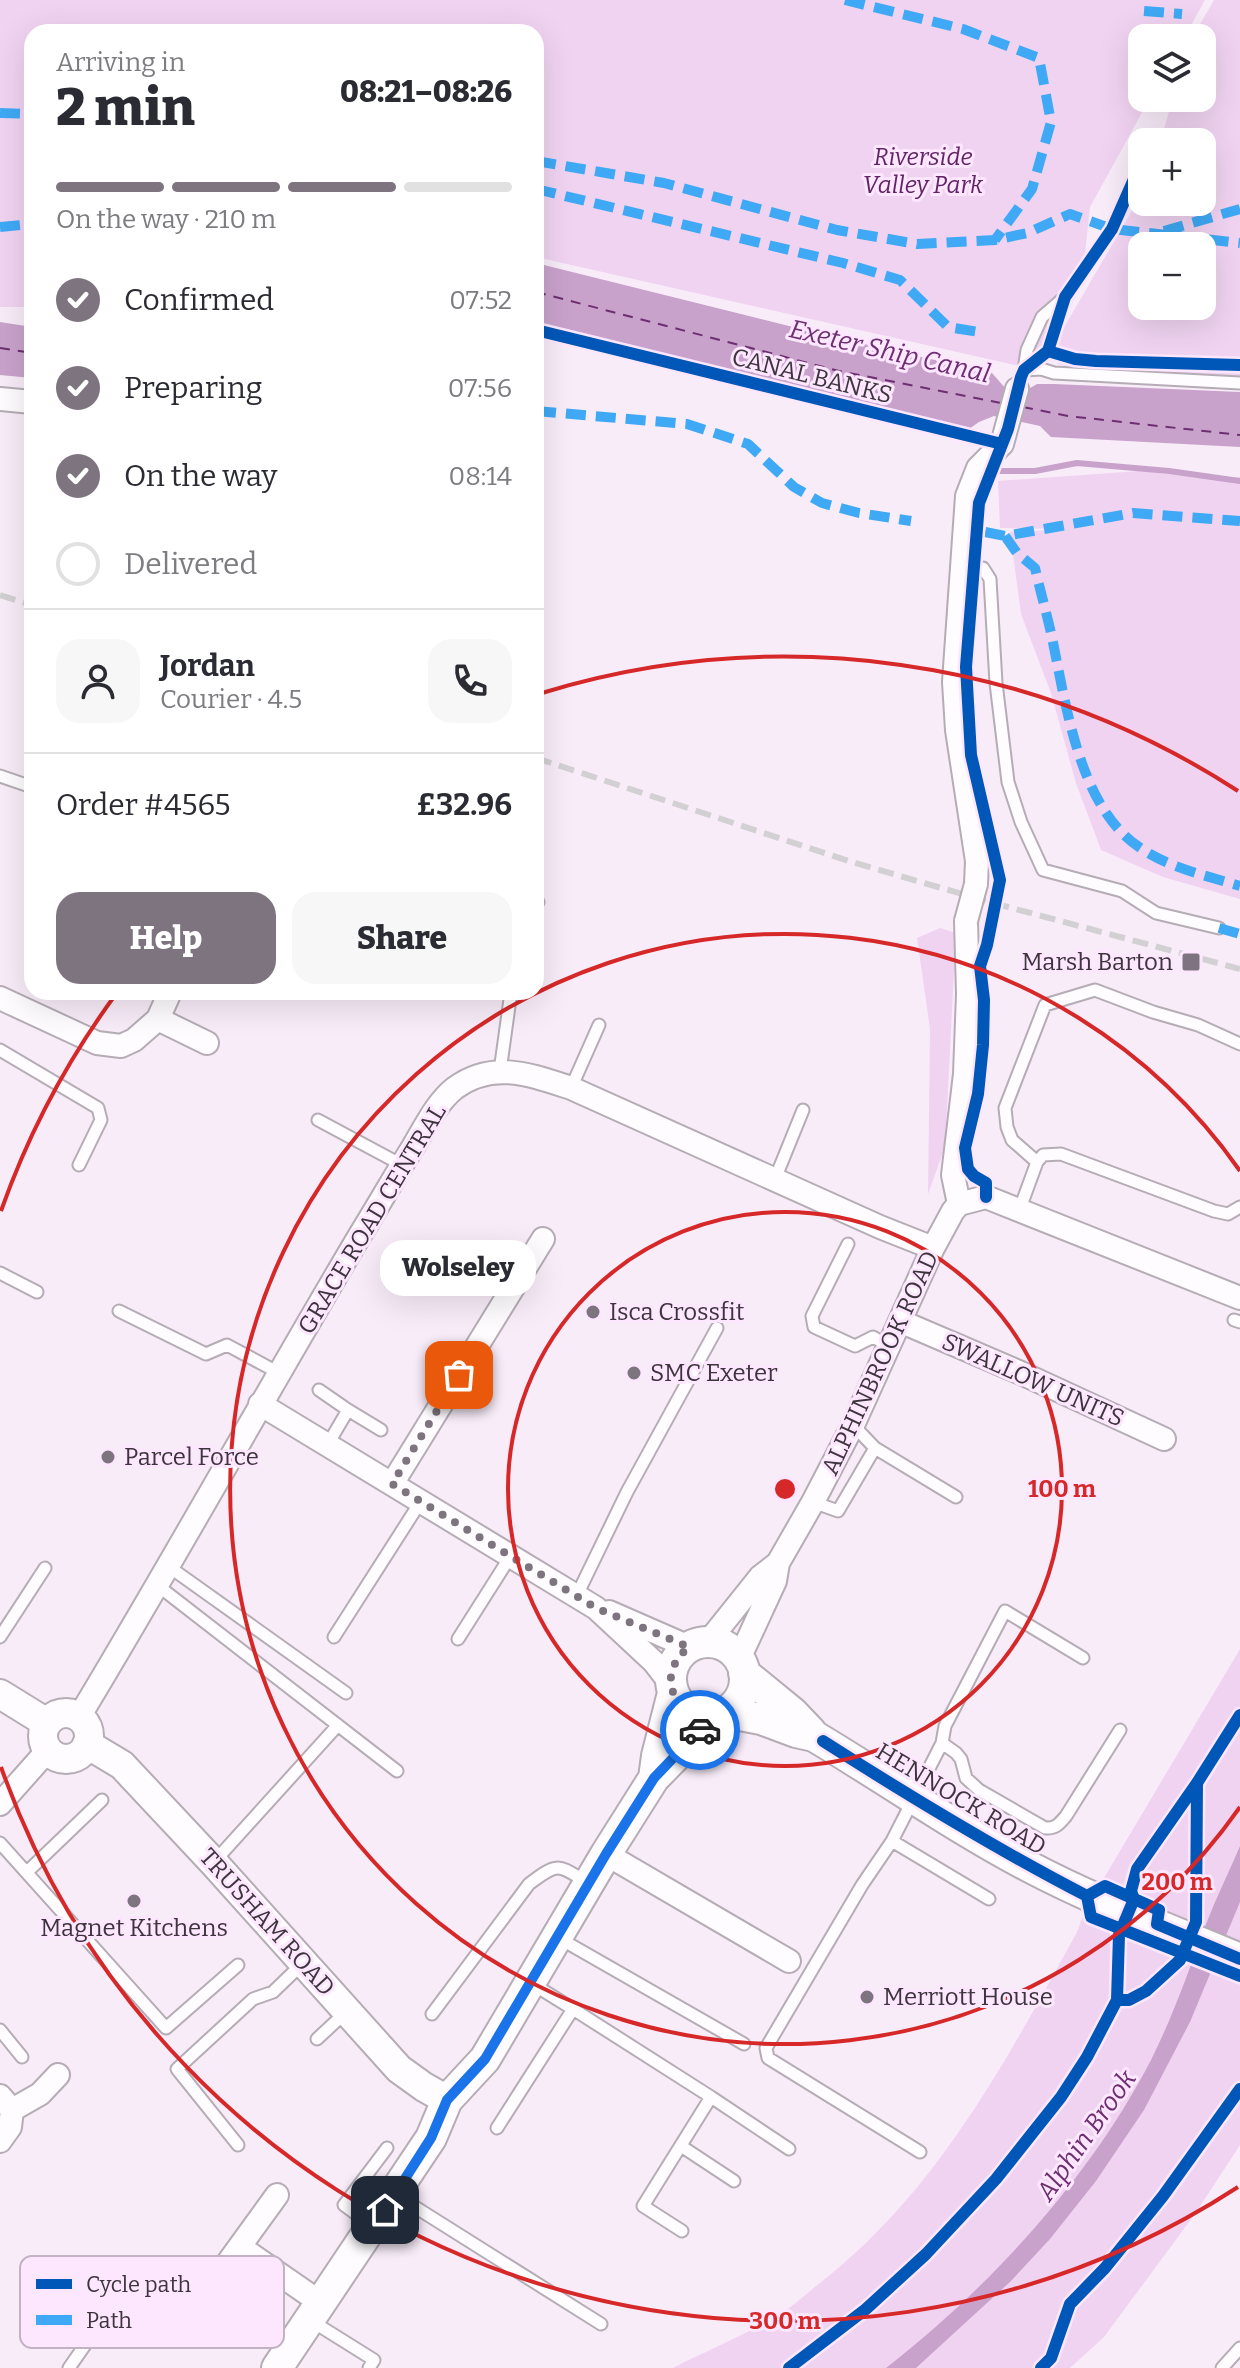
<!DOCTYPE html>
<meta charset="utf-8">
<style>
body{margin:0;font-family:Bitter,serif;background:#f7f7f7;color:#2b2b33;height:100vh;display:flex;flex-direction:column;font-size:30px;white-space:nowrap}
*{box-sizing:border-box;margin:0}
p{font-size:26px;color:#7c7c81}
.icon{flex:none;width:44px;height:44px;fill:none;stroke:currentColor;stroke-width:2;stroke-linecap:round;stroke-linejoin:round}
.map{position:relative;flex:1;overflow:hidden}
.sheet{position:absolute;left:24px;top:24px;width:520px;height:976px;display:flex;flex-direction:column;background:#fff;border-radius:24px;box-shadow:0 8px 32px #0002}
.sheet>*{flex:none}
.controls{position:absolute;left:1128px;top:24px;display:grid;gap:16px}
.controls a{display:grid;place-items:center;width:88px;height:88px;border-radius:16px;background:#fff;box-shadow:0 8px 32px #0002;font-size:40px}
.pin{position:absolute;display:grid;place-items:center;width:68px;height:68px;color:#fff;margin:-34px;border-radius:16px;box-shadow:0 4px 12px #0006}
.courier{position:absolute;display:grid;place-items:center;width:80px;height:80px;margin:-40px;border:6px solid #1a73e8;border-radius:50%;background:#fff;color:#222;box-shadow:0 2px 10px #0007}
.bubble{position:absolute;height:56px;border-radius:24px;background:#fff;box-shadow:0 8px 32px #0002;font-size:26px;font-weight:800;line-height:56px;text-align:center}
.headline em{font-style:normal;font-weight:800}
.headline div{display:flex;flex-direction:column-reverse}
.headline{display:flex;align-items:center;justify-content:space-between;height:136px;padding:0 32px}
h1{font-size:52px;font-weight:800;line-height:60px}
.bar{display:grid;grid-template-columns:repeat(4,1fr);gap:12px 8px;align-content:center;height:96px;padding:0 32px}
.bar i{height:10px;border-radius:6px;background:#e1e1e2}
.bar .active{background:#7e747f}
.bar p{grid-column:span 4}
.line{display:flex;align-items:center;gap:20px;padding:0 32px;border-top:2px solid #e1e1e2}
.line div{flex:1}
.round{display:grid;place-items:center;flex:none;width:84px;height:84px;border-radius:24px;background:#f7f7f7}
ol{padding:0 32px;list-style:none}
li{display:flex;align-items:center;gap:24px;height:88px}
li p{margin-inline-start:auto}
li .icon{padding:8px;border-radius:50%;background:#7e747f;color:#fff;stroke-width:4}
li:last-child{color:#7c7c81}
li i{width:44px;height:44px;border:4px solid #e1e1e2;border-radius:50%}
.action{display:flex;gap:16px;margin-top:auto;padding:16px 32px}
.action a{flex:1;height:92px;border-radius:24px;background:#7e747f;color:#fff;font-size:32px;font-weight:800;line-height:92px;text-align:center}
.action a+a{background:#f7f7f7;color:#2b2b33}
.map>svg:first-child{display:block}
</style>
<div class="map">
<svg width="1240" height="2368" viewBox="0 0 1240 2368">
<rect width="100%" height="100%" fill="#f8ecf9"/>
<!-- green -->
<path fill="#f0d3f1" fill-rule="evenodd" d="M0 0H1205L1184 38H1142V98H1150L1090 207 1082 282 1041 371 536 257V32H32V307H0Z
M1214 0H1240V379L1087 370 1058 364 1059 336 1130 214 1142 188V202H1202V142H1160L1173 98H1202V38H1192ZM1142 246H1202V306H1142Z
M1139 471 1215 479 1240 477V899L1163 877 1101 850 1076 783 1051 693 1021 614 1010 532 1066 529 1000 528 998 481Z
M940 928 956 933 945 1147 928 1194 930 1029 917 938Z
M1240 1649V1941L1101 1883Z
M1083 1916 1240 1981V2145L1195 2214 1104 2337 1070 2368H673C708 2350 748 2334 781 2313 795 2305 807 2293 820 2283 938 2191 1006 2061 1077 1932Z"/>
<!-- water -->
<path fill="#c9a2cc" d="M536 263 825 335 992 373 1006 389 1023 392 1037 384H1054L1240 392V447L1051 437 1040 426 994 416 979 422 969 429 536 322Z
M0 322 32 327V378L0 375Z
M1240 1846V1902L1190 2022 1144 2110 1096 2181 1050 2239 1011 2281 916 2368H886C991 2286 1090 2178 1151 2060 1173 2016 1189 1970 1206 1924 1216 1898 1229 1872 1240 1846Z"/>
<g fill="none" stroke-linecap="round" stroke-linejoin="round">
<!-- stream -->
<path stroke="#c9a2cc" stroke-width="6" d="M999 471H1035L1077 463 1169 471 1240 481"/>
<!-- ferry -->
<path stroke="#6d2f71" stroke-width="2" stroke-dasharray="10 8" stroke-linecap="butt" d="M536 292 839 371 1001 403
M0 348 32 353
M1023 407 1068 416 1240 435"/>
<!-- service casing -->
<g stroke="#b5acb5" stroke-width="15">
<path id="service" d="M1024 370 1041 369 1054 373 1240 383
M1017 389 1024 370 1027 350 1042 317 1065 297
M962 568H983L990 579 996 683 1008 782 1021 822 1043 870 1122 891 1156 913 1219 928
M0 776 32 787
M536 906 538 902
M0 1050 98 1108 101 1120 79 1165
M500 1071 511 992
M571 1088 599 1025
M318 1120 402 1165
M1037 1162 1012 1140 1007 1127 1005 1108 1045 1005 1095 990 1153 1012 1198 1025 1240 1044
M775 1179 803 1110
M1019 1211 1037 1162 1043 1155 1061 1154 1214 1211 1228 1214 1240 1207
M848 1244 812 1316 814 1327 855 1346 873 1337 889 1346
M0 1273 37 1292
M119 1311 206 1354 227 1345 279 1373
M1234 1320 1240 1322
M319 1390 348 1410 328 1444
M348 1410 381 1430
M875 1448 956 1497
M813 1502 838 1511 875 1448 853 1425
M168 1566 346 1693
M157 1585 397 1771
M577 1595 627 1492 717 1328
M0 1637 45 1568
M334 1637 421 1501
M458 1639 510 1557
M942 1743 945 1726 1005 1611 1083 1658
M892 1841 989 1899
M0 1843 166 2028 238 1965
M214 1862 338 1725
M27 1872 102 1800
M557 1937 744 2044
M573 2009 711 2097 643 2206 682 2231
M432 2014 529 1884C559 1861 558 1865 588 1883
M0 2030 22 2057
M317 2039 346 2012
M711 2097 789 2149
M497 2128 573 2009 531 1983
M238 2145 177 2069 253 1999 273 1992 303 1963
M681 2146 734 2181
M920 2152 768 2058 766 2048 862 1885 892 1841 942 1743 956 1753 961 1759 966 1778 979 1790 1045 1828C1056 1829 1060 1823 1066 1816L1120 1730
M396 2195 601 2324
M370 2224 344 2205 387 2148
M310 2320 374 2360 369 2368
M69 2368 131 2279
M1222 2368 1240 2348"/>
</g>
<!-- minor casing -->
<g stroke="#b5acb5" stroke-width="26">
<path id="minor" d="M0 399 32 402
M976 884 977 861 957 730 954 682 967 496 978 468 1002 444 1017 389
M0 998 97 1043 121 1046 134 1040 158 1019 170 992
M158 1019 207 1043
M959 1204 986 1197 1240 1298
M959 1204 953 1175 965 1074 968 994 966 921
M902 1322 1021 1373 1164 1439
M260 1404 596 1608 654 1662 671 1684
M392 1484 543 1239
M609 1612 689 1647
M708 1642 760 1577 778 1563 813 1502 853 1425 933 1248 953 1211 959 1204
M739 1659 775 1581 778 1563
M79 1717C175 1558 265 1395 360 1235 378 1206 395 1176 413 1147 425 1127 437 1102 455 1088 493 1060 531 1075 571 1088L880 1227 933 1248
M0 1804 48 1750
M606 1854 789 1961
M0 2096 12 2110 10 2127 0 2141
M12 2110 40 2094 58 2075
M240 2247 321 2303
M206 2293 277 2195"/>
</g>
<!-- tertiary casing -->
<g stroke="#b5acb5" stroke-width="32">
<path id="tertiary" d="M0 1694 47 1723
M43 1736a23 23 0 1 1 46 0a23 23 0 1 1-46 0Z
M87 1744 122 1765 213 1862 399 2069 424 2087 447 2100"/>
</g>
<!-- secondary casing -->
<g stroke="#b5acb5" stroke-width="34">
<path id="secondary" d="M671 1679a37 37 0 1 1 74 0a37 37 0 1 1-74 0Z
M744 1673 793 1713 811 1732
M724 1712 761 1719 796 1732 814 1736C886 1779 954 1827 1028 1866 1096 1902 1169 1929 1240 1959
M654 1778 657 1756 673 1693
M277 2368 431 2138 447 2100 485 2059 606 1854 654 1778 716 1715"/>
</g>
<!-- service -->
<use href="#service" stroke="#fefcfe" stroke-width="11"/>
<!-- minor -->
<use href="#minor" stroke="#fefcfe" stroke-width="22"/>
<!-- tertiary -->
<use href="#tertiary" stroke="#fefcfe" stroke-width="28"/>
<!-- secondary -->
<use href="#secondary" stroke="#fefcfe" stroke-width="30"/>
<!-- rail -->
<path stroke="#d3d0d3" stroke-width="6" stroke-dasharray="16 8" stroke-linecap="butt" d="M0 595 32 605
M536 758 852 862 993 903 1240 969"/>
<!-- minor-bridge casing -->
<g stroke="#b5acb5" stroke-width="26" stroke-linecap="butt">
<path id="minor-bridge" d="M966 921 976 884"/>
</g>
<!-- minor-bridge -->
<use href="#minor-bridge" stroke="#fefcfe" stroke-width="22"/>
<!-- quiet -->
<path stroke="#3fa9f5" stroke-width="10" stroke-dasharray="20 10" stroke-linecap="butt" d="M845 0 963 29 1039 58 1051 122 1032 189 995 240
M1144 11 1182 14
M0 113 32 114
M536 161 664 183 837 230 917 244 995 240 1027 233 1070 214 1112 229 1240 243
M536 189 843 263 900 280 948 327 979 332
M0 227 32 224
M1164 231 1240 209
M536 411 687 424 748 444 794 487 822 503 859 513 911 521
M985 532 1005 536 1133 513 1240 521
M1005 536 1017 553 1035 568C1040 590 1046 611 1051 633 1066 702 1078 809 1142 849 1170 868 1208 876 1240 886
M1219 928 1240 934"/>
<!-- cycleway casing -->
<g stroke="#fde7fe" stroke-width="17">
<path id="cycleway" d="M536 330 1002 444
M1048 351 1075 359 1096 361 1240 365
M986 1197V1183L974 1176 968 1169 965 1148 978 1094 983 1045 984 1000 980 966 987 945 1000 880 971 755 966 667 979 503 1008 429 1021 377 1024 370 1048 351 1065 297 1112 229 1142 161
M823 1741C909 1796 996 1849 1087 1896
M1087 1896 1105 1886 1159 1910 1157 1924 1240 1959
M1087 1896 1091 1917 1240 1976
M1117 2000H1129L1146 1991 1180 1960 1196 1922 1197 1783
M789 2368 866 2309 926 2254 996 2179 1061 2097 1087 2057 1117 2000 1119 1935 1134 1899 1131 1891 1137 1869 1197 1783 1240 1715
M1041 2368 1051 2358 1070 2304 1105 2268 1163 2196 1240 2089"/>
</g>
<!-- cycleway -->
<use href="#cycleway" stroke="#0057b8" stroke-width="12"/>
</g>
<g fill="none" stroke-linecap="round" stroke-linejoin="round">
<!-- done -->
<path stroke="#7e747f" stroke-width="8" stroke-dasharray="0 14.4" d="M459 1375 392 1484 596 1608 689 1647C654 1675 673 1718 716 1715L700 1730"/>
<!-- route -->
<path stroke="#1a73e8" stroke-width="10" d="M385 2210 431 2138 447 2100 485 2059 606 1854 654 1778 700 1730"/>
</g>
<!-- distance rings -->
<g fill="none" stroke="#d62828" stroke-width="4">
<circle cx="785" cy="1489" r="277"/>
<path d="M1240 1807A555 555 0 1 1 1240 1171"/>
<path d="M1238 2187A832 832 0 0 1 1 1767M1 1211A832 832 0 0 1 116 994M542 693A832 832 0 0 1 1238 791"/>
</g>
<!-- markers -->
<g fill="#7e747f" stroke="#fde7fe" stroke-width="3">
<rect x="1181" y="952" width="20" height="20" rx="4"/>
<circle cx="593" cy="1312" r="8"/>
<circle cx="634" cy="1373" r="8"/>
<circle cx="108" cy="1457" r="8"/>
<circle cx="134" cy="1901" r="8"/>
<circle cx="867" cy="1997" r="8"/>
</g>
<g text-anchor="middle" stroke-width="6" stroke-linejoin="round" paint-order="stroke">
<!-- park labels -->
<g font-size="24" font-style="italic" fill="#622467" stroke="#fde7fe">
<text x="923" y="165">Riverside<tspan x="923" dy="28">Valley Park</tspan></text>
</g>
<!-- street labels -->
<g font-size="24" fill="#3d343d" stroke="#fde7fe">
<text transform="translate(812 376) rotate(14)" y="8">CANAL BANKS</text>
<text transform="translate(372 1219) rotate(-59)" y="8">GRACE ROAD CENTRAL</text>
<text transform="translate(880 1363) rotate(-65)" y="8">ALPHINBROOK ROAD</text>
<text transform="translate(1033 1380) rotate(24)" y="8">SWALLOW UNITS</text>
<text transform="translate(961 1799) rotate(31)" y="8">HENNOCK ROAD</text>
<text transform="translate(267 1922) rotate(48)" y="8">TRUSHAM ROAD</text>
</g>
<!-- poi labels -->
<g font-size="24" fill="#3d343d" stroke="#fde7fe" text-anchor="start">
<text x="1173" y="970" text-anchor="end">Marsh Barton</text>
<text x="609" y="1320">Isca Crossfit</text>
<text x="650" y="1381">SMC Exeter</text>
<text x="124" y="1465">Parcel Force</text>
<text x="134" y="1936" text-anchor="middle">Magnet Kitchens</text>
<text x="883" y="2005">Merriott House</text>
</g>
<!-- water labels -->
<g font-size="26" font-style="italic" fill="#6d2f71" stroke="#fde7fe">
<text transform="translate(890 351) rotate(13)" y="9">Exeter Ship Canal</text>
<text transform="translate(1086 2135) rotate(-55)" y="9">Alphin Brook</text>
</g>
</g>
<!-- legend -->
<rect x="20" y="2256" width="264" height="92" rx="12" fill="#fde7fe" stroke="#c3b1c4" stroke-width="2"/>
<rect x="36" y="2279" width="36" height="10" fill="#0057b8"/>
<rect x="36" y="2315" width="36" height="10" fill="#3fa9f5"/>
<g font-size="22" fill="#3d343d">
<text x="86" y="2292">Cycle path</text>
<text x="86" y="2328">Path</text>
</g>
<circle cx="785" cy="1489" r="12" fill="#d62828" stroke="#fde7fe" stroke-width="4"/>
<g font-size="24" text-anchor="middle" font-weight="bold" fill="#d62828" stroke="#fde7fe" stroke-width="6" stroke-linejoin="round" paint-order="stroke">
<text x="1062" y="1497">100 m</text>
<text x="1177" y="1890">200 m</text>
<text x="785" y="2329">300 m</text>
</g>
</svg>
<div class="controls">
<a><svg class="icon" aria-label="layers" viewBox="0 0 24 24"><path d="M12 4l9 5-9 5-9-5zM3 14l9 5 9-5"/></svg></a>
<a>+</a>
<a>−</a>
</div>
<div class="pin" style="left:459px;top:1375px;background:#ea580c"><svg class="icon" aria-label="bag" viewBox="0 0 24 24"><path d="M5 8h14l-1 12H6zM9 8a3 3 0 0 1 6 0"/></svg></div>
<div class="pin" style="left:385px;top:2210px;background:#1f2937"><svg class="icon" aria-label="home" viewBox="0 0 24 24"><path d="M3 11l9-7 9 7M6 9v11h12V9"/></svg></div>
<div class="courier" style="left:700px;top:1730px"><svg class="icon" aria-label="car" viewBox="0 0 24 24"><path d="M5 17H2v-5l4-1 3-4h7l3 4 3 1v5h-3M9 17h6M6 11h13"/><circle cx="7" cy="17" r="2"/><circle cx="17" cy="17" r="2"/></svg></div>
<div class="bubble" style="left:380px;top:1240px;width:156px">Wolseley</div>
<section class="sheet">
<div class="headline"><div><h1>2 min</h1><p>Arriving in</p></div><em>08:21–08:26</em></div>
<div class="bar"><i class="active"></i><i class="active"></i><i class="active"></i><i></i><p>On the way · 210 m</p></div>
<ol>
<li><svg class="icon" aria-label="check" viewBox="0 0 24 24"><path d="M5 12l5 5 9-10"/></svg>Confirmed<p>07:52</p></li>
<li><svg class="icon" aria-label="check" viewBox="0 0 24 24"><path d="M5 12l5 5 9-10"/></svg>Preparing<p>07:56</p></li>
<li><svg class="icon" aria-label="check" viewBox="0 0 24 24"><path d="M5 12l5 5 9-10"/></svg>On the way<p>08:14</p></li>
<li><i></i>Delivered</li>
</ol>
<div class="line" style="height:144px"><a class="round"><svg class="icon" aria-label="person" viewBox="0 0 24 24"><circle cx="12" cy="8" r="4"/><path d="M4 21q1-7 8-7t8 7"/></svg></a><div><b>Jordan</b><p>Courier · 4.5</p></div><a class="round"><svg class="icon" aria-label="phone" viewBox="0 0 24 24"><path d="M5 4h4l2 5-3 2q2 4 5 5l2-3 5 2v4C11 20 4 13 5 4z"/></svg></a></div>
<div class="line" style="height:104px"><div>Order #4565</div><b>£32.96</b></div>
<div class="action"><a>Help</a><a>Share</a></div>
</section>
</div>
